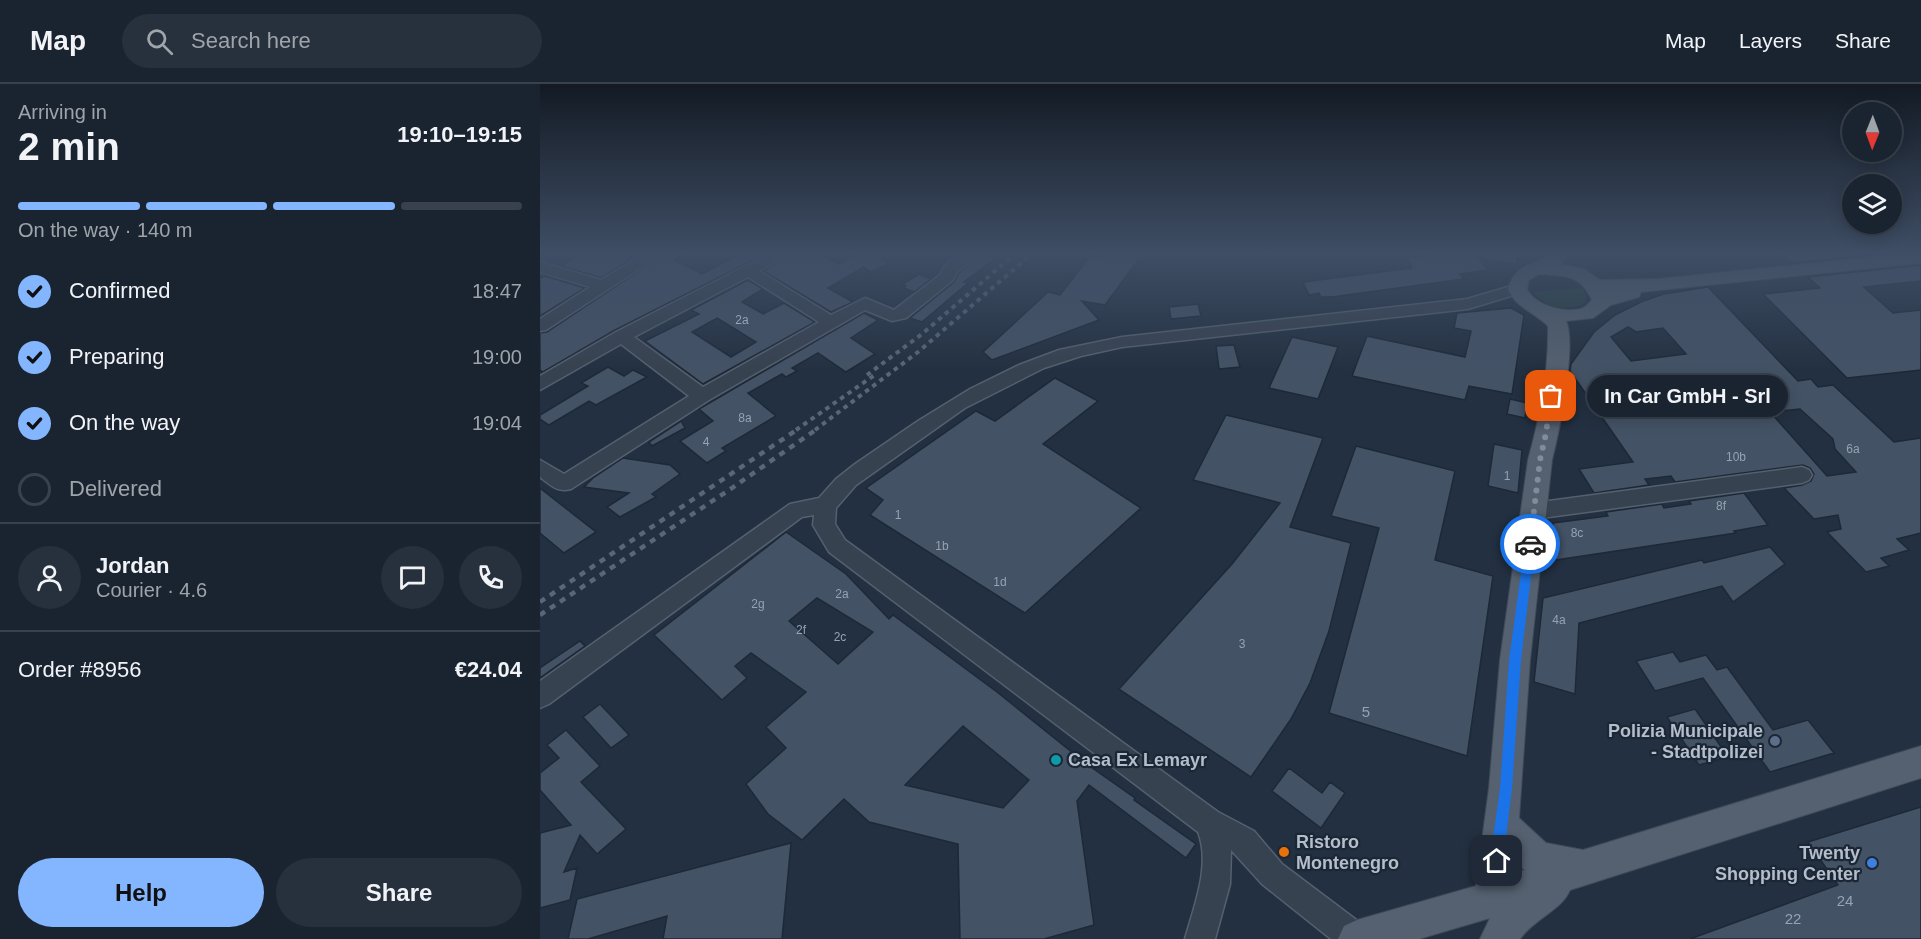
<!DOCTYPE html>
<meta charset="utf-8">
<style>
body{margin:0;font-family:Arial,sans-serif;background:#27303d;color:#f1f3f6;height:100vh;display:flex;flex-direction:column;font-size:22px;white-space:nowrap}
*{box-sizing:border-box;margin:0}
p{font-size:20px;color:#9fa4ab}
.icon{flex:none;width:33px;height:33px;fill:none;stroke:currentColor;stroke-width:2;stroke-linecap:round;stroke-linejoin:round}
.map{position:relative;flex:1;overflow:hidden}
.side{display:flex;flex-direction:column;background:#1a2431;width:540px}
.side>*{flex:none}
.needle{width:39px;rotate:181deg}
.tools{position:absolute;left:1302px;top:18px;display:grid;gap:12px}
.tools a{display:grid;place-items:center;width:60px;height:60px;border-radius:50%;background:#1a2431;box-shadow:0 3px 15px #0003,0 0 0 2px #38414d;font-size:30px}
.pin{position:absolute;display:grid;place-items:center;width:51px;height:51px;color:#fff;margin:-26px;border-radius:12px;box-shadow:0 3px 9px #0006}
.courier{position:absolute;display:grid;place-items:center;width:60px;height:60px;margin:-30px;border:4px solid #1a73e8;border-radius:50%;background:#fff;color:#222;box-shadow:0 2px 8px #0007}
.bubble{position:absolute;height:42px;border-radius:21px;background:#1a2431;box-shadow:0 3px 15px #0003,0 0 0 2px #38414d;font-size:20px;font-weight:600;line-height:42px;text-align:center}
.summary em{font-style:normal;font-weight:600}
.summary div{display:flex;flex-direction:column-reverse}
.summary{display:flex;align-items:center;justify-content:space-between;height:102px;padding:0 18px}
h1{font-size:39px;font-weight:600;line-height:45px}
.bar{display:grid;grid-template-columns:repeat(4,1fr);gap:9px 6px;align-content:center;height:72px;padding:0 18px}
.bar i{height:8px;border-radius:4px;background:#38414d}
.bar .selected{background:#84b6ff}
.bar p{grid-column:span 4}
.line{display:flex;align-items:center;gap:15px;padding:0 18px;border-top:2px solid #38414d}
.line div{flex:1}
.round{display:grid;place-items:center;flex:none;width:63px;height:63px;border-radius:32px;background:#27303d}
ol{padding:0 18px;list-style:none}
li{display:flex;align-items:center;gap:18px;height:66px}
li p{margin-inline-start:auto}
li .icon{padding:6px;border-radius:50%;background:#84b6ff;color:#111;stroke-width:4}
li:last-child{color:#9fa4ab}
li i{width:33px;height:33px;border:3px solid #38414d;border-radius:50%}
.primary-button{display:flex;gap:12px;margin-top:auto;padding:12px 18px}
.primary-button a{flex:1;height:69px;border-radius:36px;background:#84b6ff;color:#111;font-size:24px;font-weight:600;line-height:69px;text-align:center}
.primary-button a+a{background:#27303d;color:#f1f3f6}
header{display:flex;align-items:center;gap:36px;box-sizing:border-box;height:84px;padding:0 30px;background:#1a2431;border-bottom:2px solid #38414d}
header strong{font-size:28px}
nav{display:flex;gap:33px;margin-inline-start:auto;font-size:21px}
.search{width:420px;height:54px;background:#27303d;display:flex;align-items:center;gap:15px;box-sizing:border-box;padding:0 21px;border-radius:33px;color:#9fa4ab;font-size:22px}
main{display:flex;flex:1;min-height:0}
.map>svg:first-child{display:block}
</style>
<header>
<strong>Map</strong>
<div class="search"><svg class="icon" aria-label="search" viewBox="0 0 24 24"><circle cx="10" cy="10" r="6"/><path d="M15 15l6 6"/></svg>Search here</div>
<nav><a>Map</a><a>Layers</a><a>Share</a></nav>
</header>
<main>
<section class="side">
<div class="summary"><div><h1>2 min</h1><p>Arriving in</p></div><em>19:10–19:15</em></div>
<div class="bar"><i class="selected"></i><i class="selected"></i><i class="selected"></i><i></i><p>On the way · 140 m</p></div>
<ol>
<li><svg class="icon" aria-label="check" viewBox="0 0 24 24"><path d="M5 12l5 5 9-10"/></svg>Confirmed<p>18:47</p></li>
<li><svg class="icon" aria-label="check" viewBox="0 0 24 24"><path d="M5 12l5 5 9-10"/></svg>Preparing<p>19:00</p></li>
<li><svg class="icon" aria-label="check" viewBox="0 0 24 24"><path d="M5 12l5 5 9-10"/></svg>On the way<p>19:04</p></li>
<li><i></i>Delivered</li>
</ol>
<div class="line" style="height:108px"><a class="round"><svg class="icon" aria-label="person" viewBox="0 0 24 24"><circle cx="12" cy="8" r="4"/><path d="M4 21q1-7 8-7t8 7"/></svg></a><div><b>Jordan</b><p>Courier · 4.6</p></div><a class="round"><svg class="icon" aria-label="chat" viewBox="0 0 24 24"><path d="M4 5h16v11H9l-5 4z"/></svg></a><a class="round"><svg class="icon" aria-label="phone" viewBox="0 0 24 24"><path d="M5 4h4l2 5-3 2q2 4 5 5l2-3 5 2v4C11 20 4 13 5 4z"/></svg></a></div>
<div class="line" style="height:78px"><div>Order #8956</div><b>€24.04</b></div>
<div class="primary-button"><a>Help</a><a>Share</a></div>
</section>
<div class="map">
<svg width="1381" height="855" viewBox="0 0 1381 855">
<rect width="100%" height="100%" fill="#233041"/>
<!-- green -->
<path fill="#253f42" d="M1043 204 1047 212 1045 220C1028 227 1005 225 994 208Z"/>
<!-- building -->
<path fill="#435265" stroke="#1e2937" stroke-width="1.5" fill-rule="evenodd" d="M45 168H75L95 173 61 194 21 182Z
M127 168H145L134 176 162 190 204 168H229L75 246 3 288 0 286V249L7 248Z
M254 168H277L298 180 323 168H331L349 179 331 188 324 183 288 204 313 218 291 228 223 187Z
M443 168 456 174 424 198 428 199 382 238 370 234 414 198 418 190Z
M567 168H604L565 221 542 217 559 236 452 276 443 268 508 208 520 211 550 172 562 174Z
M915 168H933L948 186 920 190 924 195 792 213H781L779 209 769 211 763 198 872 184 866 174Z
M940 168H978L976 180 940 174Z
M1240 168H1356L1252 179Z
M1381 181V197L1324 203 1353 229 1381 226V286L1307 294 1223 210 1280 204 1268 193Z
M379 190 391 195 374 208 364 204 366 202 363 200Z
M5 192 45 204 0 232V194Z
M208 196 223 205 202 218 223 230 244 219 275 238 163 300 105 257 159 230 151 226ZM177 234 216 258 191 273 152 248Z
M1168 203 1258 297 1271 295 1278 303 1293 301 1354 358 1381 354V449L1357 455 1369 466 1341 474 1349 482 1326 488 1287 448 1301 445 1298 431 1274 435 1244 404 1262 401 1271 397 1274 390 1270 384 1263 381 1135 398 1131 392 1105 395 1109 401 1054 409 1039 385 1093 378 1030 287 1031 280 1054 248 1075 231 1103 217 1124 210ZM1088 243 1096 248 1123 244 1146 270 1091 277 1071 253ZM1260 325 1293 355 1295 365 1316 388 1287 392 1230 328Z
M658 220 661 232 631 235 629 223Z
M971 224 984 231 972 310 929 302 925 316 812 292 827 252 925 273 931 247 914 244 917 229Z
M324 229 338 236 311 254 335 270 306 288 278 269 252 284 257 287 246 293 242 290 208 309 236 332 182 364 186 367 167 379 140 357 173 337 159 325Z
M752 253 798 263 778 315 729 304Z
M694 261 700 283 679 285 676 262Z
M68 283 84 292 93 286 107 293 56 321 49 317 9 341 0 335V331L48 302 41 299Z
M515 294 558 317 503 360 601 424 485 529 330 431 343 416 326 404 436 327 455 337Z
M970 315 987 319 985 334 967 330Z
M686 331 783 354 750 443 811 459 789 547 770 599 751 635 711 693 579 605 692 480 740 419 653 396Z
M141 337 145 344 112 362 109 358Z
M954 360 982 366 978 409 948 402Z
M816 362 915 387 895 476 953 492 927 672 789 629 839 444 791 432Z
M83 374 130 381 140 390 112 410 116 413 80 433 67 423 89 409 44 403 53 394Z
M0 404 56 448 24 469 0 449Z
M1204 409 1228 441 1194 447 1196 449 1009 477 1013 439 1068 432 1066 428 1122 420 1124 424 1151 420 1149 417Z
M246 448 306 490 349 535 353 531 457 608 548 681 595 714 594 716 656 760 646 774 549 701 537 717 554 841 504 855H420L418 760 329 738 304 715 262 756 228 730 206 700 246 664 226 643 266 608 211 569 195 582 207 594 182 616 114 551ZM277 514 333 548 298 580 249 537ZM423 642 489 696 463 724 365 701Z
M1230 463 1245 480 1193 518 1182 502 1039 539 1035 610 994 598 1003 514 1162 476 1164 479Z
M40 557 45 562 0 594V584Z
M1133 568 1140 578 1166 571 1177 586 1187 583 1233 646 1268 636 1294 669 1230 688 1163 594 1115 607 1096 577Z
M60 620 89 651 71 664 43 633Z
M1155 625 1188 673 1159 681 1127 633Z
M26 646 60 682 41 698 86 745 57 770 40 751 24 788 37 784 30 816 0 824V749L31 741 0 706V689L19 674 7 661Z
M749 684 782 709 790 698 805 709 781 744 732 707Z
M1381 723V855H1150L1298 801 1268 758Z
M251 759 242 855H123L127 832 48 855H28L37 815Z"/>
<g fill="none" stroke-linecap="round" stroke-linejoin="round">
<!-- minor casing -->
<g stroke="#55606e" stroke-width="3">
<path id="minor" d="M107 168H125L6 246 0 247V235L50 203 0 188V178L61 196Z
M233 168H252L219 187 291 231 325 214 354 226 400 191C406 175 425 167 441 168L416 189 413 196 366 234 352 237 325 226 169 316 31 405C18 409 10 401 0 393V376L24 390 149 312 81 260 0 306V292L76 248ZM208 193 279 238 163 303 94 253Z
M978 200 984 202 986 205 984 208 928 225 582 263 541 272 504 284 425 324 316 401 296 424 295 440 305 456 678 728 714 747 742 780 827 844 831 855H791L722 800 691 766 690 800 675 855H645C654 822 671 781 658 748L289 468 273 441 274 431 262 433 9 620 0 624V597L250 420 279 414 296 395 315 380 378 337 430 305 479 281 519 266 582 253 927 215Z
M1262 383 1269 386 1272 391 1269 396 1262 399 994 435 987 433 984 427 987 421 994 419Z"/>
</g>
<!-- major casing -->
<g stroke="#404b59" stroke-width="2">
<path id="major" d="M1012 168H1031L1020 180 1044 185 1060 196 1118 195 1380 168 1381 179 1101 208 1099 213 1071 221 1053 234 1026 237C1037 260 1019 349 1012 376L990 576 979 734 1006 759 1043 766 1381 662V694L1030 806C1022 826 994 835 980 855H940L950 834 879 855H798L804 842 817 836 936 802 949 704 960 576 988 376C1000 333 1009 286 1008 242 994 228 976 224 968 205 975 179 994 183 1012 168ZM999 190C1025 192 1040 190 1052 216 1048 220 1045 224 1040 225 1023 229 994 221 987 205L989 196ZM974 779 985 786 973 790Z"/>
</g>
<!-- minor -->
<use href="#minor" fill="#374250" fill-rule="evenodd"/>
<!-- major -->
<use href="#major" fill="#556170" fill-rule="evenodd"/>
<!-- rail-far1 -->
<path stroke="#596678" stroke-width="4" stroke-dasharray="4.5 4.5" stroke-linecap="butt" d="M327 291 382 250 477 168
M256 346 336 290
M275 346 378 268 494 168"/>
<!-- rail -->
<path stroke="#596678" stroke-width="4.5" stroke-dasharray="6 6" stroke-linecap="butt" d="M0 518 258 345
M0 531 192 404 277 345"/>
</g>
<!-- sky -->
<linearGradient id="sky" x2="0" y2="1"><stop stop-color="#131a24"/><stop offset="0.59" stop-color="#3f4e65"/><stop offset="1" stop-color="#3f4e65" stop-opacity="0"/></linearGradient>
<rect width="1381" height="287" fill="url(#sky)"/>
<!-- route -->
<path fill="#1a73e8" d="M990 456 995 460 981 576 972 704 963 777 961 782 957 784 952 782 950 777 960 704 969 576 985 460Z"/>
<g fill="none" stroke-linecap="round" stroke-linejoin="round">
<!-- done -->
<path stroke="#818c9b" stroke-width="6" stroke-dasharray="0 10.8" d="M990 460 1000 376 1006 349 1011 312"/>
</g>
<!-- markers -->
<circle fill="#5c6f8a" stroke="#1c2735" stroke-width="2" cx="1235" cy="657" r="6"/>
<circle fill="#0f9aa8" stroke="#1c2735" stroke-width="2" cx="516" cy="676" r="6"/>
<circle fill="#e8710a" stroke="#1c2735" stroke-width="2" cx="744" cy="768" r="6"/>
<circle fill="#3f7fe0" stroke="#1c2735" stroke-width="2" cx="1332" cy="779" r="6"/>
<g text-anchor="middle" stroke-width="4.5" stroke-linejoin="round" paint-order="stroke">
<!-- number labels -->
<g font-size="12" fill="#97a2b2">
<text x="202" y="240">2a</text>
<text x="205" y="338">8a</text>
<text x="166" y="362">4</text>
<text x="1313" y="369">6a</text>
<text x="1196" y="377">10b</text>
<text x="967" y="396">1</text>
<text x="1181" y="426">8f</text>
<text x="358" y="435">1</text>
<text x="1037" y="453">8c</text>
<text x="402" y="466">1b</text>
<text x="460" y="502">1d</text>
<text x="302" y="514">2a</text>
<text x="218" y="524">2g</text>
<text x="1019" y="540">4a</text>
<text x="261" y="550">2f</text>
<text x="300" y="557">2c</text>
<text x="702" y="564">3</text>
</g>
<!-- near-number labels -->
<g font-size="15" fill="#97a2b2">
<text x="826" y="633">5</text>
<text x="1305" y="822">24</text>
<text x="1253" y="840">22</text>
</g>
<!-- near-poi labels -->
<g font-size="18" font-weight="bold" fill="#b3bdcb" stroke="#1c2735" text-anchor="end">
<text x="1223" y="653">Polizia Municipale<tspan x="1223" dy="21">- Stadtpolizei</tspan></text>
<text x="528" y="682" text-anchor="start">Casa Ex Lemayr</text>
<text x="756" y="764" text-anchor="start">Ristoro<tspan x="756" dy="21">Montenegro</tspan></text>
<text x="1320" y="775">Twenty<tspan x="1320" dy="21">Shopping Center</tspan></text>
</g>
</g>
</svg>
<div class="tools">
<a><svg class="needle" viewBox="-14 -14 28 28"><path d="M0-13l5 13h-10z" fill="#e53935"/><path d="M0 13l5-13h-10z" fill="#9fa4ab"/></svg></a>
<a><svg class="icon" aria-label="layers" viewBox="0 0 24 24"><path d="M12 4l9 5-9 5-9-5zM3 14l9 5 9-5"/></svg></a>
</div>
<div class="pin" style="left:1011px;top:312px;background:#ea580c"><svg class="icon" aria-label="bag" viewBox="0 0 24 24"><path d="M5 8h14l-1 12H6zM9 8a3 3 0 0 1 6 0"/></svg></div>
<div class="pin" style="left:957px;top:777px;background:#1f2937"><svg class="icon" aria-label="home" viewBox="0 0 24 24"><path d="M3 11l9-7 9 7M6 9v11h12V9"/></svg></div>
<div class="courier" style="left:990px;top:460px"><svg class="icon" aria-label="car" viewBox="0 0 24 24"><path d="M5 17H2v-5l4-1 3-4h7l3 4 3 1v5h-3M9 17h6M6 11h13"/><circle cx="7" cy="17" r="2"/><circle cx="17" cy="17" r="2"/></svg></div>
<div class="bubble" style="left:1047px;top:291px;width:201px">In Car GmbH - Srl</div>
</div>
</main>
